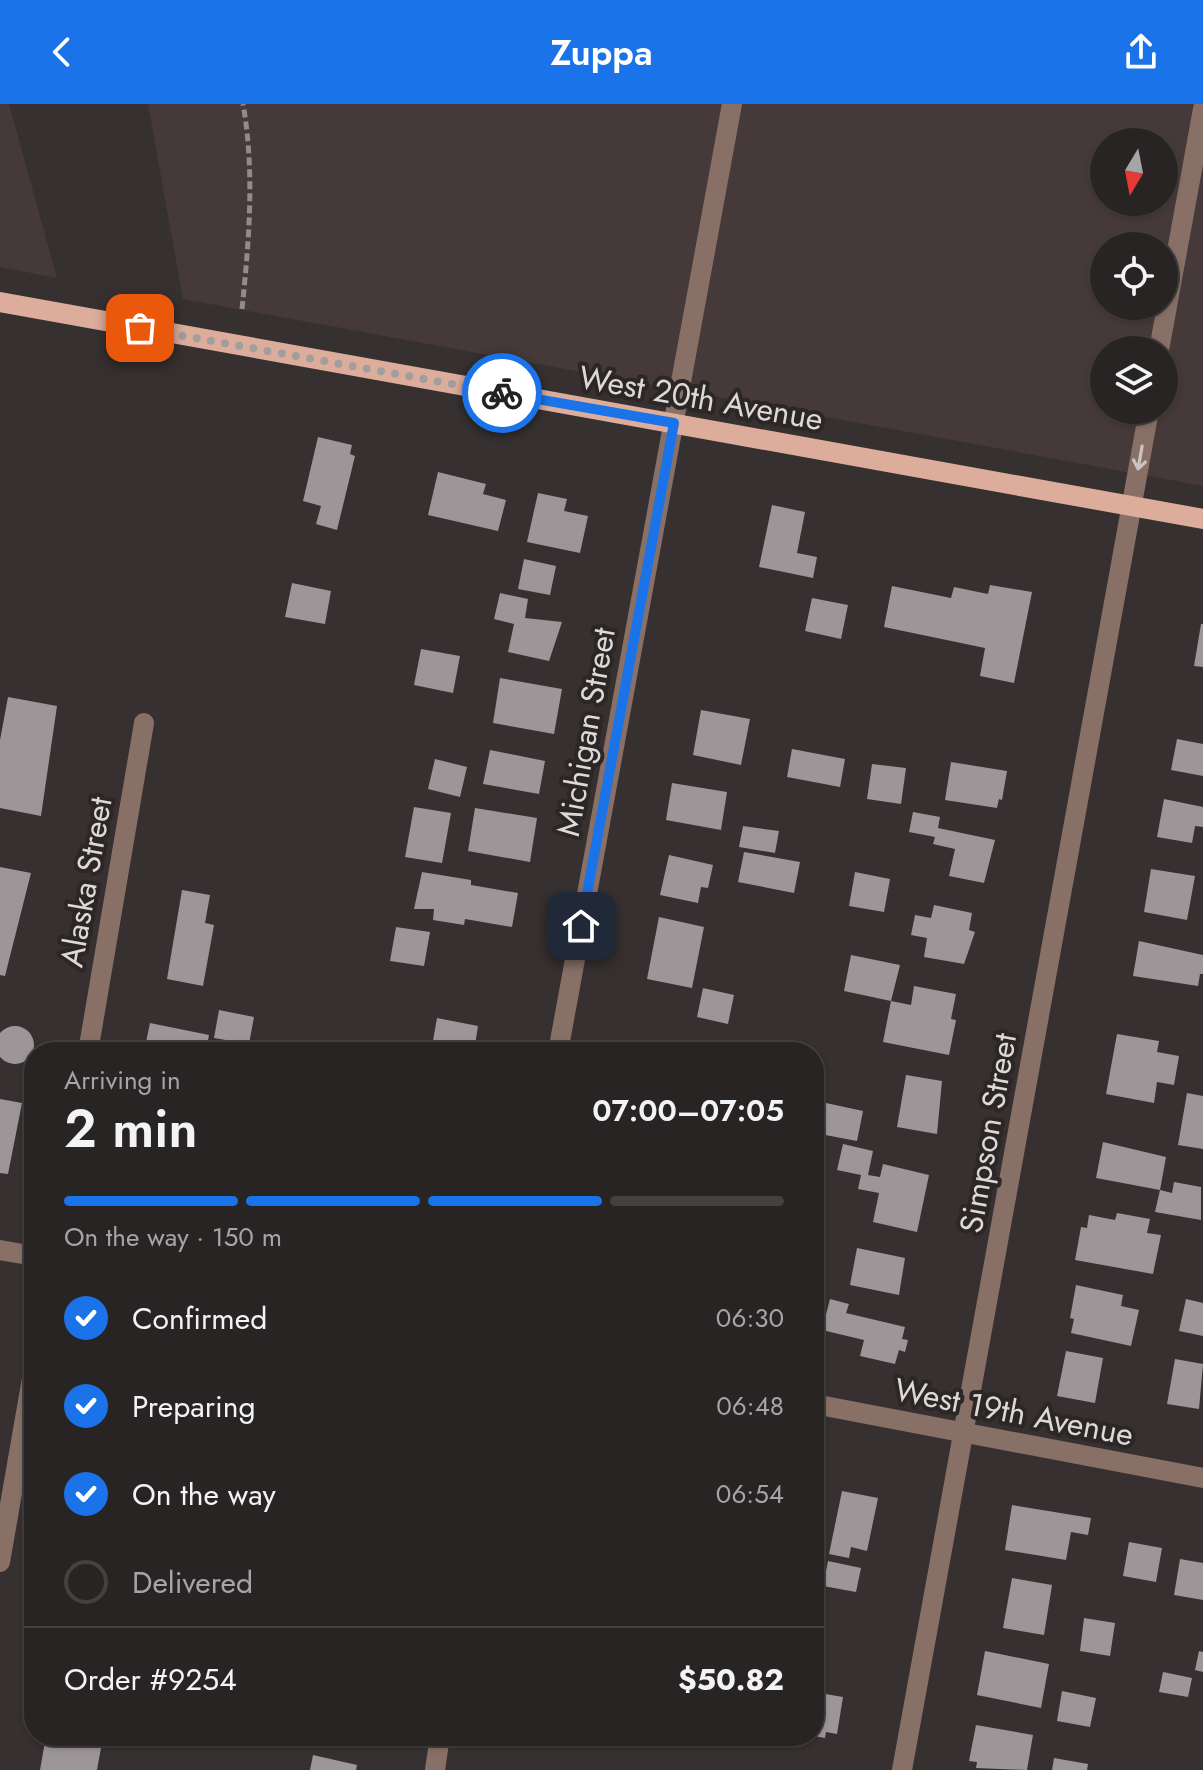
<!DOCTYPE html>
<meta charset="utf-8">
<style>
body{margin:0;font-family:Jost,sans-serif;background:#302c2c;color:#f1f3f6;height:100vh;display:flex;flex-direction:column;font-size:30px;white-space:nowrap}
*{box-sizing:border-box;margin:0}
p{font-size:26px;color:#a5a4a6}
.icon{flex:none;width:44px;height:44px;fill:none;stroke:currentColor;stroke-width:2;stroke-linecap:round;stroke-linejoin:round}
.map{position:relative;flex:1;overflow:hidden}
.details{position:absolute;left:24px;top:938px;width:800px;height:704px;display:flex;flex-direction:column;background:#282424;border-radius:32px;box-shadow:0 2px 6px #0004,0 0 0 2px #444141}
.details>*{flex:none}
.needle{width:52px;rotate:190deg}
.fabs{position:absolute;left:1090px;top:24px;display:grid;gap:16px}
.fabs a{display:grid;place-items:center;width:88px;height:88px;border-radius:50%;background:#282424;box-shadow:0 2px 6px #0004,0 0 0 2px #444141;font-size:40px}
.pin{position:absolute;display:grid;place-items:center;width:68px;height:68px;color:#fff;margin:-34px;border-radius:16px;box-shadow:0 4px 12px #0006}
.courier{position:absolute;display:grid;place-items:center;width:80px;height:80px;margin:-40px;border:6px solid #1a73e8;border-radius:50%;background:#fff;color:#222;box-shadow:0 2px 10px #0007}
.overview em{font-style:normal;font-weight:600}
.overview div{display:flex;flex-direction:column-reverse}
.overview{display:flex;align-items:center;justify-content:space-between;height:136px;padding:0 40px}
h1{font-size:52px;font-weight:600;line-height:60px}
.bar{display:grid;grid-template-columns:repeat(4,1fr);gap:12px 8px;align-content:center;height:96px;padding:0 40px}
.bar i{height:10px;border-radius:6px;background:#444141}
.bar .on{background:#1a73e8}
.bar p{grid-column:span 4}
.line{display:flex;align-items:center;gap:20px;padding:0 40px;border-top:2px solid #444141}
.line div{flex:1}
ol{padding:0 40px;list-style:none}
li{display:flex;align-items:center;gap:24px;height:88px}
li p{margin-inline-start:auto}
li .icon{padding:8px;border-radius:50%;background:#1a73e8;color:#fff;stroke-width:4}
li:last-child{color:#a5a4a6}
li i{width:44px;height:44px;border:4px solid #444141;border-radius:50%}
header{display:flex;justify-content:space-between;align-items:center;height:104px;padding:0 40px;background:#1a73e8;color:#fff;font-size:36px;font-weight:600}
.map>svg:first-child{display:block}
</style>
<header><svg class="icon" aria-label="back" viewBox="0 0 24 24"><path d="M15 5l-7 7 7 7"/></svg>Zuppa<svg class="icon" aria-label="share" viewBox="0 0 24 24"><path d="M12 15V3M7 8l5-5 5 5M5 13v7h14v-7"/></svg></header>
<div class="map">
<svg width="1203" height="1666" viewBox="0 0 1203 1666">
<rect width="100%" height="100%" fill="#363030"/>
<!-- built -->
<path fill="#463939" fill-rule="evenodd" d="M0 0H9L57 174 0 163Z
M148 0H1203V382L183 195ZM1104 38H1164V98H1104ZM1104 142H1164V202H1104ZM1104 246H1164V306H1104Z"/>
<!-- building -->
<path fill="#9d9698" d="M318 333 352 341 350 350 355 352 337 426 316 420 321 402 303 397Z
M438 368 486 380 483 390 506 396 498 427 428 411Z
M538 389 567 395 564 407 588 412 580 449 527 438Z
M772 401 805 408 797 449 817 453 813 474 759 463Z
M524 455 556 462 550 491 518 485Z
M292 479 331 487 325 520 285 513Z
M990 481 1032 488 1014 579 980 572 985 544 884 523 892 482 951 494 954 483 988 490Z
M500 489 528 495 525 514 562 518 549 557 508 548 514 520 494 515Z
M812 494 848 501 841 535 805 527Z
M1201 520H1203V563L1194 562Z
M421 545 460 552 453 589 414 581Z
M500 574 562 585 554 630 493 619Z
M8 593 57 602 41 712 0 704V636Z
M701 606 750 615 741 661 693 651Z
M1177 635 1203 640V672L1171 666Z
M792 645 845 655 840 683 787 673Z
M490 646 545 657 539 690 483 680Z
M435 655 467 663 460 693 428 685Z
M951 658 1007 667 1002 696 999 695 997 704 945 696Z
M872 660 906 664 901 700 867 695Z
M672 679 727 688 721 726 666 716Z
M1164 695 1203 703V723L1195 722 1192 739 1157 733Z
M414 703 451 709 442 759 405 753Z
M475 704 537 714 530 758 468 747Z
M913 708 940 713 938 724 995 736 984 779 949 772 955 745 933 740 935 733 909 728Z
M743 722 779 727 775 749 739 743Z
M744 748 800 758 794 789 738 778Z
M669 751 713 761 708 784 701 783 698 799 660 791Z
M0 763 31 769 5 872 0 871Z
M1151 765 1195 772 1187 816 1144 808Z
M422 768 471 776V781L518 789 512 823 465 815 464 821 433 816 434 805H414Z
M855 768 890 775 884 808 849 802Z
M182 786 210 791 205 819 214 821 203 882 167 875Z
M934 801 972 809 969 826 975 828 964 860 924 853 927 834 911 831 915 811 931 814Z
M659 813 704 823 692 884 647 875Z
M396 823 430 828 424 862 390 857Z
M1139 837 1203 851V870H1200L1198 882 1133 872Z
M851 851 900 861 891 897 844 887Z
M914 882 956 890 951 915 956 916 949 951 883 938 891 897 911 901Z
M703 884 734 891 728 920 697 913Z
M219 906 254 913 249 940 214 934Z
M437 914 478 922 475 941H480L479 948H431Z
M150 919 209 931 206 948H144Z
M-4 941a19 19 0 1 1 38 0a19 19 0 1 1-38 0Z
M1117 930 1159 937 1157 948 1179 952 1174 981 1157 978 1154 999 1106 990Z
M906 971 942 977 937 1030 897 1023Z
M1187 989 1203 992V1045L1178 1041Z
M0 995 22 999 8 1070 0 1069Z
M826 999 863 1007 857 1037 820 1030Z
M1103 1038 1166 1053 1160 1086 1096 1074Z
M843 1040 873 1047 868 1071 880 1073 883 1060 929 1071 917 1128 873 1118 879 1089 858 1085 861 1071 837 1066Z
M1174 1078 1201 1083V1116L1155 1108 1160 1086 1172 1089Z
M1117 1109 1150 1115 1147 1129 1161 1131 1153 1170 1075 1156 1081 1123 1087 1124 1089 1111 1115 1116Z
M857 1144 905 1154 899 1191 850 1181Z
M1076 1181 1123 1191 1121 1202 1139 1206 1131 1242 1071 1229 1074 1215 1070 1214Z
M830 1195 849 1200 846 1209 905 1223 902 1235 908 1236 905 1248 899 1246 895 1260 860 1252 864 1236 822 1226Z
M1186 1195 1203 1199V1232L1179 1227Z
M1066 1247 1103 1254 1095 1299 1057 1292Z
M1175 1255 1203 1260 1199 1305 1167 1300Z
M842 1387 878 1394 867 1447 851 1443 849 1454 829 1450Z
M1012 1401 1091 1414 1088 1431 1071 1428 1066 1456 1005 1446Z
M1129 1438 1162 1444 1156 1478 1123 1472Z
M1180 1455 1203 1459V1496L1174 1491Z
M828 1457 861 1464 856 1488 823 1482Z
M1012 1474 1052 1481 1044 1531 1003 1524Z
M1084 1514 1115 1519 1110 1552 1080 1547Z
M985 1547 1049 1560 1041 1604 977 1591Z
M1199 1547 1203 1548V1568L1195 1566Z
M1163 1568 1192 1574 1188 1593 1159 1588Z
M1062 1587 1096 1594 1090 1623 1057 1617Z
M814 1588 843 1593 837 1630 826 1628 825 1634 814 1632Z
M976 1621 1033 1631 1027 1666 976 1664 977 1658 969 1657Z
M46 1632 103 1633 97 1666H40Z
M313 1651 357 1661 356 1666H310Z
M1054 1654 1088 1660 1087 1666H1052Z"/>
<g fill="none" stroke-linecap="round" stroke-linejoin="round">
<!-- path -->
<path stroke="#908c8c" stroke-width="5" stroke-dasharray="8 4" stroke-linecap="butt" d="M242 205C249 138 255 67 243 0"/>
<!-- minor -->
<path stroke="#887067" stroke-width="20" d="M1159 246 1203 5
M88 948 144 619
M558 948 732 0
M0 1146 34 1152
M814 1300 1203 1374
M0 1458 34 1263
M435 1666 440 1632
M902 1666 1149 306"/>
<!-- major -->
<path stroke="#ddad9b" stroke-width="20" d="M0 198 1203 415"/>
</g>
<!-- one-way arrows -->
<defs><path id="oneway-shaft" d="M-6 0H5M1.5-3L5.5 0L1.5 3" fill="none" stroke-width="1.6" stroke-linecap="round" stroke-linejoin="round" transform="scale(2)"/></defs>
<use stroke="#cbc4c2" href="#oneway-shaft" transform="translate(1140 354) rotate(100)"/>
<g fill="none" stroke-linecap="round" stroke-linejoin="round">
<!-- done -->
<path stroke="#a29e9e" stroke-width="8" stroke-dasharray="0 14.4" d="M140 224 502 289"/>
<!-- route -->
<path stroke="#1a73e8" stroke-width="10" d="M502 289 674 319 581 822"/>
</g>
<g text-anchor="middle" stroke-width="8" stroke-linejoin="round" paint-order="stroke">
<!-- street labels -->
<g font-size="32" fill="#dcd9d9" stroke="#2c2626">
<text transform="translate(701 294) rotate(10)" y="11">West 20th Avenue</text>
<text transform="translate(586 628) rotate(-80)" y="11">Michigan Street</text>
<text transform="translate(86 778) rotate(-80)" y="11">Alaska Street</text>
<text transform="translate(988 1029) rotate(-80)" y="11">Simpson Street</text>
<text transform="translate(1014 1308) rotate(11)" y="11">West 19th Avenue</text>
</g>
</g>
</svg>
<div class="fabs">
<a><svg class="needle" viewBox="-14 -14 28 28"><path d="M0-13l5 13h-10z" fill="#e53935"/><path d="M0 13l5-13h-10z" fill="#a5a4a6"/></svg></a>
<a><svg class="icon" aria-label="locate" viewBox="0 0 24 24"><circle cx="12" cy="12" r="6"/><path d="M12 2v4M12 18v4M2 12h4M18 12h4"/></svg></a>
<a><svg class="icon" aria-label="layers" viewBox="0 0 24 24"><path d="M12 4l9 5-9 5-9-5zM3 14l9 5 9-5"/></svg></a>
</div>
<div class="pin" style="left:140px;top:224px;background:#ea580c"><svg class="icon" aria-label="bag" viewBox="0 0 24 24"><path d="M5 8h14l-1 12H6zM9 8a3 3 0 0 1 6 0"/></svg></div>
<div class="pin" style="left:581px;top:822px;background:#1f2937"><svg class="icon" aria-label="home" viewBox="0 0 24 24"><path d="M3 11l9-7 9 7M6 9v11h12V9"/></svg></div>
<div class="courier" style="left:502px;top:289px"><svg class="icon" aria-label="bike" viewBox="0 0 24 24"><circle cx="6" cy="16" r="4"/><circle cx="18" cy="16" r="4"/><path d="M6 16l4-8h5l3 8M10 8l3 8H6M13 5h3"/></svg></div>
<section class="details">
<div class="overview"><div><h1>2 min</h1><p>Arriving in</p></div><em>07:00–07:05</em></div>
<div class="bar"><i class="on"></i><i class="on"></i><i class="on"></i><i></i><p>On the way · 150 m</p></div>
<ol>
<li><svg class="icon" aria-label="check" viewBox="0 0 24 24"><path d="M5 12l5 5 9-10"/></svg>Confirmed<p>06:30</p></li>
<li><svg class="icon" aria-label="check" viewBox="0 0 24 24"><path d="M5 12l5 5 9-10"/></svg>Preparing<p>06:48</p></li>
<li><svg class="icon" aria-label="check" viewBox="0 0 24 24"><path d="M5 12l5 5 9-10"/></svg>On the way<p>06:54</p></li>
<li><i></i>Delivered</li>
</ol>
<div class="line" style="height:104px"><div>Order #9254</div><b>$50.82</b></div>
</section>
</div>
